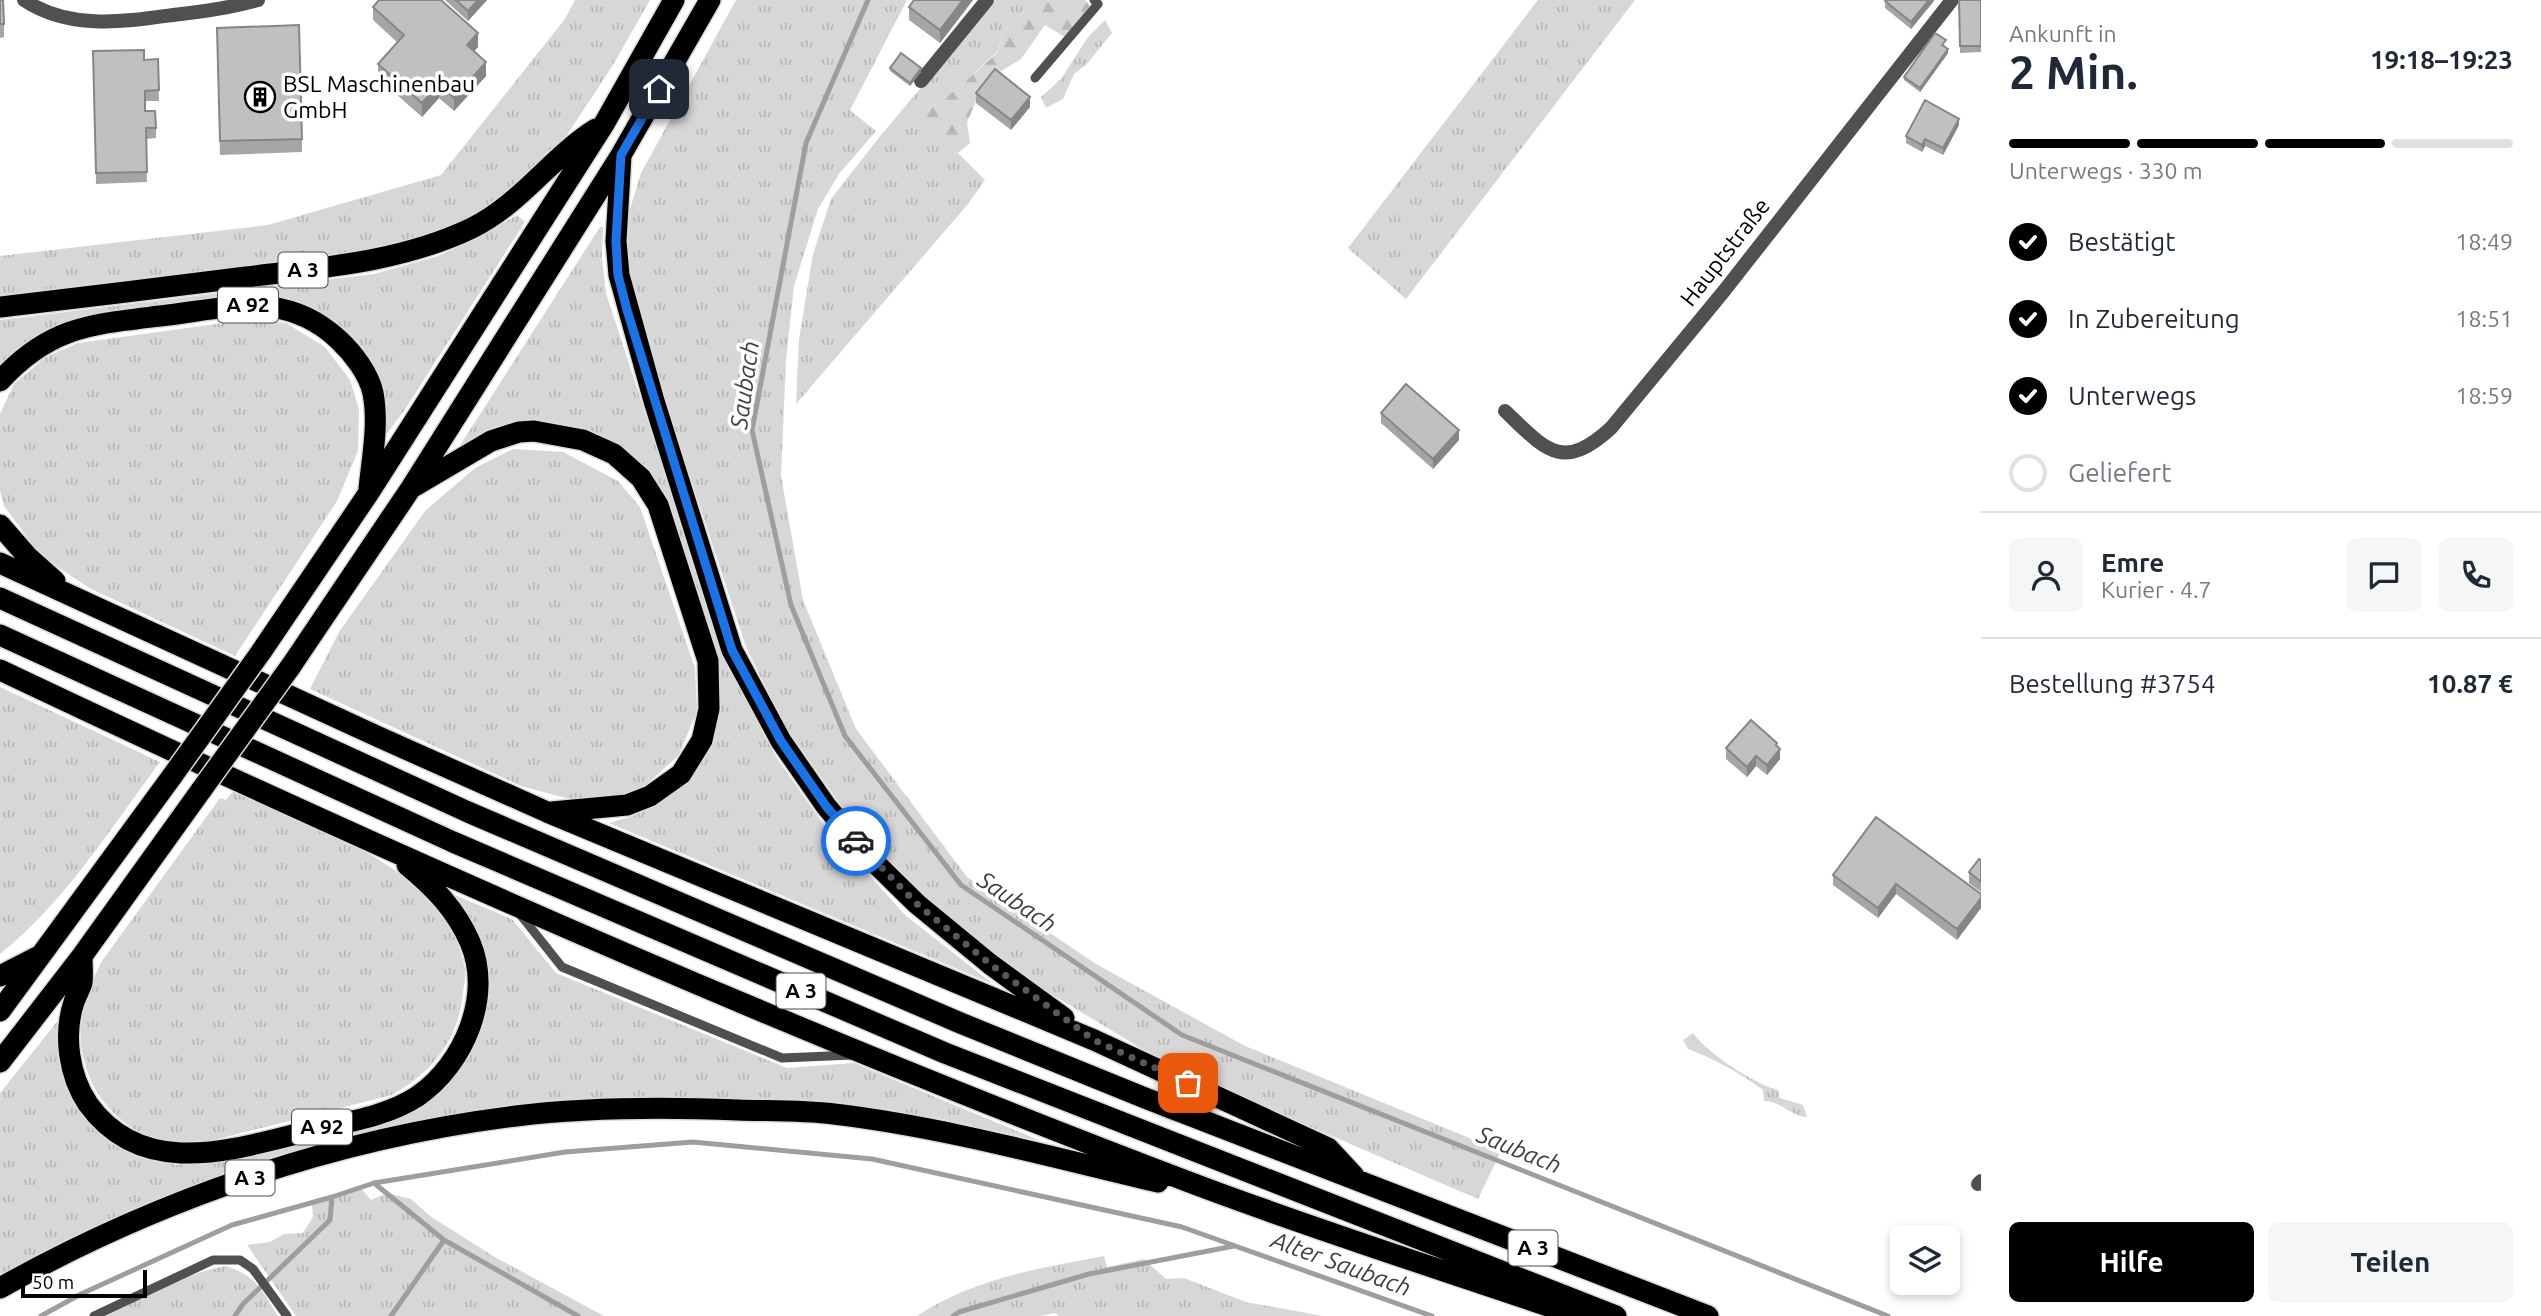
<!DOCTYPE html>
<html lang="de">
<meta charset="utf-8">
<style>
body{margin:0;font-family:Ubuntu,sans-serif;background:#f6f6f7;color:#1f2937;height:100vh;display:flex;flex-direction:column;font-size:26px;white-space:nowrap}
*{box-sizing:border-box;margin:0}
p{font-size:23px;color:#747a83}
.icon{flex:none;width:38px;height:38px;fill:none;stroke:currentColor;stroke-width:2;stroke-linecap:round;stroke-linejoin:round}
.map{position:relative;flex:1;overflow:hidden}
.side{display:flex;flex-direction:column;background:#fff;width:560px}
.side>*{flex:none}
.controls{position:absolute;left:1890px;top:1225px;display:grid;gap:14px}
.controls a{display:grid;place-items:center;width:70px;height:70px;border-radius:10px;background:#fff;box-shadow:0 4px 10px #0003;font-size:35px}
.scale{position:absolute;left:21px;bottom:18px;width:126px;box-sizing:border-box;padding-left:7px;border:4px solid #000;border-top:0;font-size:19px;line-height:24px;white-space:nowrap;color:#000;-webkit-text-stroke:5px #fff;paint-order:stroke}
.pin{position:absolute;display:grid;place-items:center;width:60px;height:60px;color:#fff;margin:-30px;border-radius:14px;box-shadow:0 4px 10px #0006}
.courier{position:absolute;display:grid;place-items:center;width:70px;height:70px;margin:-35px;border:5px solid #1a73e8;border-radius:50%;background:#fff;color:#222;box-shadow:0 2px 9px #0007}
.summary em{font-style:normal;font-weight:700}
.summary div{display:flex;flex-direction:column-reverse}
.summary{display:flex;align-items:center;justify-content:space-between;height:119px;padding:0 28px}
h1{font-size:46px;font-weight:700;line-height:52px}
.bar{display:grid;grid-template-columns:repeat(4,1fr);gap:10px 7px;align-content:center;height:84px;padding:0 28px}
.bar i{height:9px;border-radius:5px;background:#e0e1e3}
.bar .current{background:#000}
.bar p{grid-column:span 4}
.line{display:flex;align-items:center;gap:18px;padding:0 28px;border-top:2px solid #e0e1e3}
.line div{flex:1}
.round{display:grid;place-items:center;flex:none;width:74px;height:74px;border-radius:10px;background:#f6f6f7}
ol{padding:0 28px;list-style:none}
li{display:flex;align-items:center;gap:21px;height:77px}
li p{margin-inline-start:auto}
li .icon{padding:7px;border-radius:50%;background:#000;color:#fff;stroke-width:4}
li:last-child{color:#747a83}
li i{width:38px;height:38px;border:4px solid #e0e1e3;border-radius:50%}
.primary-button{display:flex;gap:14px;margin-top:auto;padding:14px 28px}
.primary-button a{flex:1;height:80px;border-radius:10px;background:#000;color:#fff;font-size:28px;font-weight:700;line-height:80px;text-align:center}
.primary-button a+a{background:#f6f6f7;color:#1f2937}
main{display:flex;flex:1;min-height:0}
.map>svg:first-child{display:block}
</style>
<main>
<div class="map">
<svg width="1981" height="1316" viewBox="0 0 1981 1316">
<defs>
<pattern id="grass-tufts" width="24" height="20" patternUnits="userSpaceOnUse" patternTransform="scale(1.75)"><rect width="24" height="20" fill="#d7d7d7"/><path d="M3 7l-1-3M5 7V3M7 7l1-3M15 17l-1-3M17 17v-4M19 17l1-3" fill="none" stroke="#b7b7b7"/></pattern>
<pattern id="forest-firs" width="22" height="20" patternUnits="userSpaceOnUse" patternTransform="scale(1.75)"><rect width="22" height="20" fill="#d7d7d7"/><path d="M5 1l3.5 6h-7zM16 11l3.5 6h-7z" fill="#b7b7b7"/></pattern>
</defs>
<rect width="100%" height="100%" fill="#fff"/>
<!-- grass -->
<path fill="url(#grass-tufts)" d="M575 0H650L613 65 563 141 509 192 469 219 405 243 329 257 0 298V256L268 225 441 175 565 19Z
M736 0H907L850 110 876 131 839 174 818 209 794 286 786 360 781 476 803 600 856 729 967 877 1096 964 1245 1046 1501 1151 1478 1199 1232 1093 1144 1050 1028 980 975 943 909 885 854 824 784 725 746 647 649 351 631 283 626 222 641 173Z
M995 0H1039L1005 29 997 52 957 89 926 111 952 157 970 143 958 153 985 180 968 204 796 404 799 339 813 254 831 199 881 135Z
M1538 0H1635L1406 299 1348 248Z
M1105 20 1112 33 1086 65 1074 74 1063 99 1046 108 1041 97 1061 79 1088 37Z
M517 215 525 222 404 411 385 436 384 410 303 306 100 317 0 372V320L374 274 438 256 483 235Z
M600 227H603L602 257 606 293 697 572 739 685 776 757 822 822 905 915 993 984 609 823 633 816 662 800 714 726 719 692 716 657 646 474 566 431 463 448 459 447Z
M253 319 286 323 325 347 350 380 359 409 358 451 337 501 235 656 91 589 41 556 4 506 0 491V414L14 384 46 357 78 343Z
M513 449 563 452 618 481 640 507 695 668 697 711 679 755 646 785 612 800 577 801 521 786 310 689 339 632 425 511 475 468Z
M0 687 160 762C110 829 65 902 0 954Z
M234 790C312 826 450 870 465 969 466 978 463 991 462 1000 456 1044 429 1074 392 1095L210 1141C194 1141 173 1144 157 1139 105 1123 74 1070 82 1017 85 997 93 979 102 961L220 798 226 800Z
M450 893 512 919 556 973 787 1068 854 1063 1041 1141 937 1118 849 1106 403 1127 0 1278V1093L60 1018 61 1063 140 1155 177 1165 224 1161 359 1127 429 1098 485 983 484 948 467 915Z
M1693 1033C1710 1055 1751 1082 1778 1090L1780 1098 1803 1105 1807 1117C1791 1116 1781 1101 1764 1101L1763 1090C1740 1073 1715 1059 1688 1049L1683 1040Z
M361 1188 371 1200 387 1193 411 1199 430 1216 493 1256 604 1316H296L247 1245 270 1242 284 1234 303 1233 313 1217 312 1205Z
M1104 1256 1107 1267 1144 1259 1166 1279 1184 1278 1246 1302 1323 1316H1059L1055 1313 1041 1316H917C972 1279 1040 1268 1104 1256Z
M226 1266C257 1276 262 1291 278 1316H106C145 1296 183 1274 226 1266Z"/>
<!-- forest -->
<path fill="url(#forest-firs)" d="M1039 0H1085L1090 6 1065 37 1045 25 1021 59 985 81 967 122 970 143 952 157 928 137 926 111 957 89 997 53 1005 29Z"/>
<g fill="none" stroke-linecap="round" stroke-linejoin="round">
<!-- stream -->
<path stroke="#9e9e9e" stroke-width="5" d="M868 0 806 143 752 430 791 605 845 736 961 885 1182 1035 1888 1316
M374 1183 444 1240 578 1316
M41 1316 81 1294 232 1225 332 1197 374 1183 565 1152 693 1142 872 1159 1182 1227 1432 1316
M235 1316 243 1304 330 1220 332 1197
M391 1316 444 1240
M953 1316 959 1312 1089 1274 1234 1246"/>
<!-- highway casing -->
<g stroke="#dbdbdb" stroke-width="24">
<path id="highway" d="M621 155 616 241 619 275 654 401 732 650 781 741 826 806 869 857 917 904 990 964 1064 1018
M0 307C79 298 159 288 238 278 317 268 399 263 472 228 521 204 551 157 596 129
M0 381C52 324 96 324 168 315 232 307 287 291 339 340 353 353 369 374 373 393 379 424 372 458 369 489
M413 487 491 441 519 432 534 431 583 440 614 454 641 478 658 505 708 661 709 709 702 740 681 774 650 796 627 805 552 812
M0 525 27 556 55 581
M0 563 381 738 547 812 1094 1040 1328 1148 1354 1176
M0 598 468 812 958 1022 1145 1098 1708 1316
M0 635 453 842 945 1053 1616 1316
M261 652 368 494 604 124 674 0
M291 666 411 488 621 155 710 0
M0 670C390 855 785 1029 1189 1182 1310 1228 1434 1267 1557 1309L1586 1312
M82 956C82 965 83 975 82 983 80 989 76 996 74 1002 63 1035 69 1076 88 1104 144 1182 237 1148 313 1130 347 1122 388 1116 418 1096 464 1064 493 996 470 942 456 910 434 887 407 865
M0 976 39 956
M0 1011 173 775
M0 1062 82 956 202 789
M0 1288C158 1199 336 1138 516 1116 590 1107 664 1107 738 1110 770 1111 803 1110 834 1114 944 1127 1051 1157 1158 1182"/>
</g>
<!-- lane -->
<path stroke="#505050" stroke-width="9" d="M1035 78 1098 4 1094 0
M519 913 562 967 782 1058 853 1055
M94 1316 213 1260H240L253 1269 287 1316"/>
<!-- street -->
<path stroke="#505050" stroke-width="14" d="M24 0C69 30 122 22 173 15 202 12 230 8 258 0
M921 81 987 0
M1505 411C1545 449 1562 473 1611 428L1724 291 1952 0
M1978 1184 1981 1181"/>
<!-- highway -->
<use href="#highway" stroke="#000" stroke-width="21"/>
<!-- highway-bridge casing -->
<g stroke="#dbdbdb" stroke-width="24" stroke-linecap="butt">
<path id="highway-bridge" d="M173 775 261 652
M202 789 291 666"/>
</g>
<!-- highway-bridge -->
<use href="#highway-bridge" stroke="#000" stroke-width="21"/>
</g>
<!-- wall -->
<path fill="#a5a5a5" d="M0 0 4 24V37L0 38Z
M445 0H487L468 21Z
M973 0 940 43 909 20V7Z
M1934 0 1911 29 1885 8V1Z
M1959 0H1981V52L1960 53Z
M373 7 478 47 474 51 486 76 454 111 439 98 422 117 378 78V64L398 43 373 20Z
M217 42 302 139V152L220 155Z
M1946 44 1944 47 1948 53 1920 92 1904 80V77Z
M93 51 144 60 158 59 159 101H145V111L156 128V138L146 139 147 182 96 184Z
M890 68 921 72 910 86 890 71Z
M976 93 1030 107 1011 130 976 103Z
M1959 125 1943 155 1925 146 1922 152 1906 143V136Z
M1381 413 1459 440 1433 469 1381 423Z
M1777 746 1780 759 1767 775 1756 766 1747 777 1726 759V748Z
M1981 860V892L1969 883V872Z
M1833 875 1981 894V908L1957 940 1896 894 1878 918 1833 885Z"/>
<!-- shaded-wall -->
<path fill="#868686" d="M478 0H487L468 21V11Z
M963 0H973L940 43V30Z
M1929 0H1934V1L1911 29V22Z
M478 33V47L467 59V45Z
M1948 49V53L1920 92V88Z
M486 62V76L454 111V98Z
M921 68V72L910 86V83Z
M439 84V98L422 117V103Z
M1030 97V107L1011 130V120Z
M1959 119V125L1943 155V148Z
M1925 139V146L1922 152V145Z
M1459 430V440L1433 469V459Z
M1777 743V752L1780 749V759L1767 775V765Z
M1756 756V766L1747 777V767Z
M1896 884V894L1878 918V908Z
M1981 898V908L1957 940V929Z"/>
<!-- building -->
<path fill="#c0c0c0" stroke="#868686" stroke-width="2" d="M0 0H3L4 24H0Z
M379 0H441L478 33 467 45 486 62 454 98 439 84 422 103 378 64 404 35 373 7Z
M456 0H478L468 11Z
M914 0H963L940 30 909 7Z
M1886 0H1929L1911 22 1885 1Z
M1959 0H1981V46H1960Z
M299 25 302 139 220 141 217 28Z
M1935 33 1946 40 1942 45 1948 49 1920 88 1904 77Z
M144 50V60L158 59 159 90 145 91V111H155L156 128H146L147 172 96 173 93 51Z
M901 53 921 68 910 83 890 68Z
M995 69 1030 97 1011 120 976 93Z
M1925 100 1959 119 1943 148 1925 139 1922 145 1906 136Z
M1406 384 1459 430 1433 459 1381 413Z
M1751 720 1777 743 1776 745 1780 749 1767 765 1756 756 1747 767 1726 748Z
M1876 817 1981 894V898L1957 929 1896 884 1878 908 1833 875Z
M1979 859 1981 860V882L1969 872Z"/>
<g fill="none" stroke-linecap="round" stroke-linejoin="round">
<!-- done -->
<path stroke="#595959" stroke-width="7" stroke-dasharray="0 12.6" d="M856 841 917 904 990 964 1094 1040 1188 1083"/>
<!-- route -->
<path stroke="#1a73e8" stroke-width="9" d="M659 89 621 155 616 241 618 275 627 310 732 650 781 741 826 806 856 841"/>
</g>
<!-- icons -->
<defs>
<g id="building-ring" transform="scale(1.575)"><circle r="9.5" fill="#fff" stroke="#000" stroke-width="1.5"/><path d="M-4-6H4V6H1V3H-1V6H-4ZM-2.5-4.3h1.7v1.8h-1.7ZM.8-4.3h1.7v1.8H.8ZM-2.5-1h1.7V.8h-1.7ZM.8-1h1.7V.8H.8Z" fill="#000"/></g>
</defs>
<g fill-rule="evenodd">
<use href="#building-ring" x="260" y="97"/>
</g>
<g text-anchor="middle" stroke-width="7" stroke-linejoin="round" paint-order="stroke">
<!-- shield labels -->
<g fill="#fff" stroke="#4c4c4c" stroke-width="2">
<rect x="278.5" y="252.5" width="49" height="35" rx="5"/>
<rect x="218" y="287.5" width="60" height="35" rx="5"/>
<rect x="776.5" y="973.5" width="49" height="35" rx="5"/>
<rect x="292" y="1109.5" width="60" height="35" rx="5"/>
<rect x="225.5" y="1160.5" width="49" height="35" rx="5"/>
<rect x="1508.5" y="1230.5" width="49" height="35" rx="5"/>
</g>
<g font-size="21" font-weight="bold" fill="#000">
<text x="303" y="277">A 3</text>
<text x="248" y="312">A 92</text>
<text x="801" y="998">A 3</text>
<text x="322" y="1134">A 92</text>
<text x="250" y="1185">A 3</text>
<text x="1533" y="1255">A 3</text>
</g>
<!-- poi labels -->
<g font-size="23" fill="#000" stroke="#fff" text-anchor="start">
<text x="283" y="92">BSL Maschinenbau<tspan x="283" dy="26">GmbH</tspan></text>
</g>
<!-- street labels -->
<g font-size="23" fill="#000" stroke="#fff">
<text transform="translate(1725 252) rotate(-52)" y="8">Hauptstraße</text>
</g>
<!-- water labels -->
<g font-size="24" font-style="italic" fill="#3f3f3f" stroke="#fff">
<text transform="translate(745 385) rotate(-82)" y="8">Saubach</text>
<text transform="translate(1017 902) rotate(34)" y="8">Saubach</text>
<text transform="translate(1519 1150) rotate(22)" y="8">Saubach</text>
<text transform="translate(1341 1264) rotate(20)" y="8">Alter Saubach</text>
</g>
</g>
</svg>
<div class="controls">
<a><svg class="icon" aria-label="layers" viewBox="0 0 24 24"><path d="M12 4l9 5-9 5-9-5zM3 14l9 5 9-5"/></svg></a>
</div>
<div class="scale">50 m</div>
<div class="pin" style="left:1188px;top:1083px;background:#ea580c"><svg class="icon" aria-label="bag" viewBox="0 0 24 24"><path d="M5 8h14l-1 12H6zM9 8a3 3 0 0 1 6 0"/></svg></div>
<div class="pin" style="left:659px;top:89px;background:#1f2937"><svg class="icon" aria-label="home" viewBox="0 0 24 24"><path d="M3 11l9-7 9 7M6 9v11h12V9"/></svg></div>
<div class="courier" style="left:856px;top:841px"><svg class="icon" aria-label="car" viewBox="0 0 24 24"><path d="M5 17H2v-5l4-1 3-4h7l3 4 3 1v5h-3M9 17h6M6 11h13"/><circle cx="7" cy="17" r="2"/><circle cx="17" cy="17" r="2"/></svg></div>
</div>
<section class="side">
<div class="summary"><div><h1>2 Min.</h1><p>Ankunft in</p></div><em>19:18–19:23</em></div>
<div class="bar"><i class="current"></i><i class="current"></i><i class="current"></i><i></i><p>Unterwegs · 330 m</p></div>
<ol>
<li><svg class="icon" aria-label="check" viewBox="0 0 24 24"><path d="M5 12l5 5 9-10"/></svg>Bestätigt<p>18:49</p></li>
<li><svg class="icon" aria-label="check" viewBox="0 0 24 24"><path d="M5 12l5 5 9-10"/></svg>In Zubereitung<p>18:51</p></li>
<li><svg class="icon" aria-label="check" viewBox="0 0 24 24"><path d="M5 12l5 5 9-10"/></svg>Unterwegs<p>18:59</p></li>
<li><i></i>Geliefert</li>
</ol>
<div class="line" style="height:126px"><a class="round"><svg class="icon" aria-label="person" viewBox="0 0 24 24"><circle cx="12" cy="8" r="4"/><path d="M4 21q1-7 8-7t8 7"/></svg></a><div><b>Emre</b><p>Kurier · 4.7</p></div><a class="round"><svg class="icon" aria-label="chat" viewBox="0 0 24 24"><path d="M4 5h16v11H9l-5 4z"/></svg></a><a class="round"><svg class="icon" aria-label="phone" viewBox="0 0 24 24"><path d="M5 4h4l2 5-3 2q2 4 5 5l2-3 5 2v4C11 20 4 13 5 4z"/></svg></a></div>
<div class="line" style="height:91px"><div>Bestellung #3754</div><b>10.87 €</b></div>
<div class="primary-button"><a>Hilfe</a><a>Teilen</a></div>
</section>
</main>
